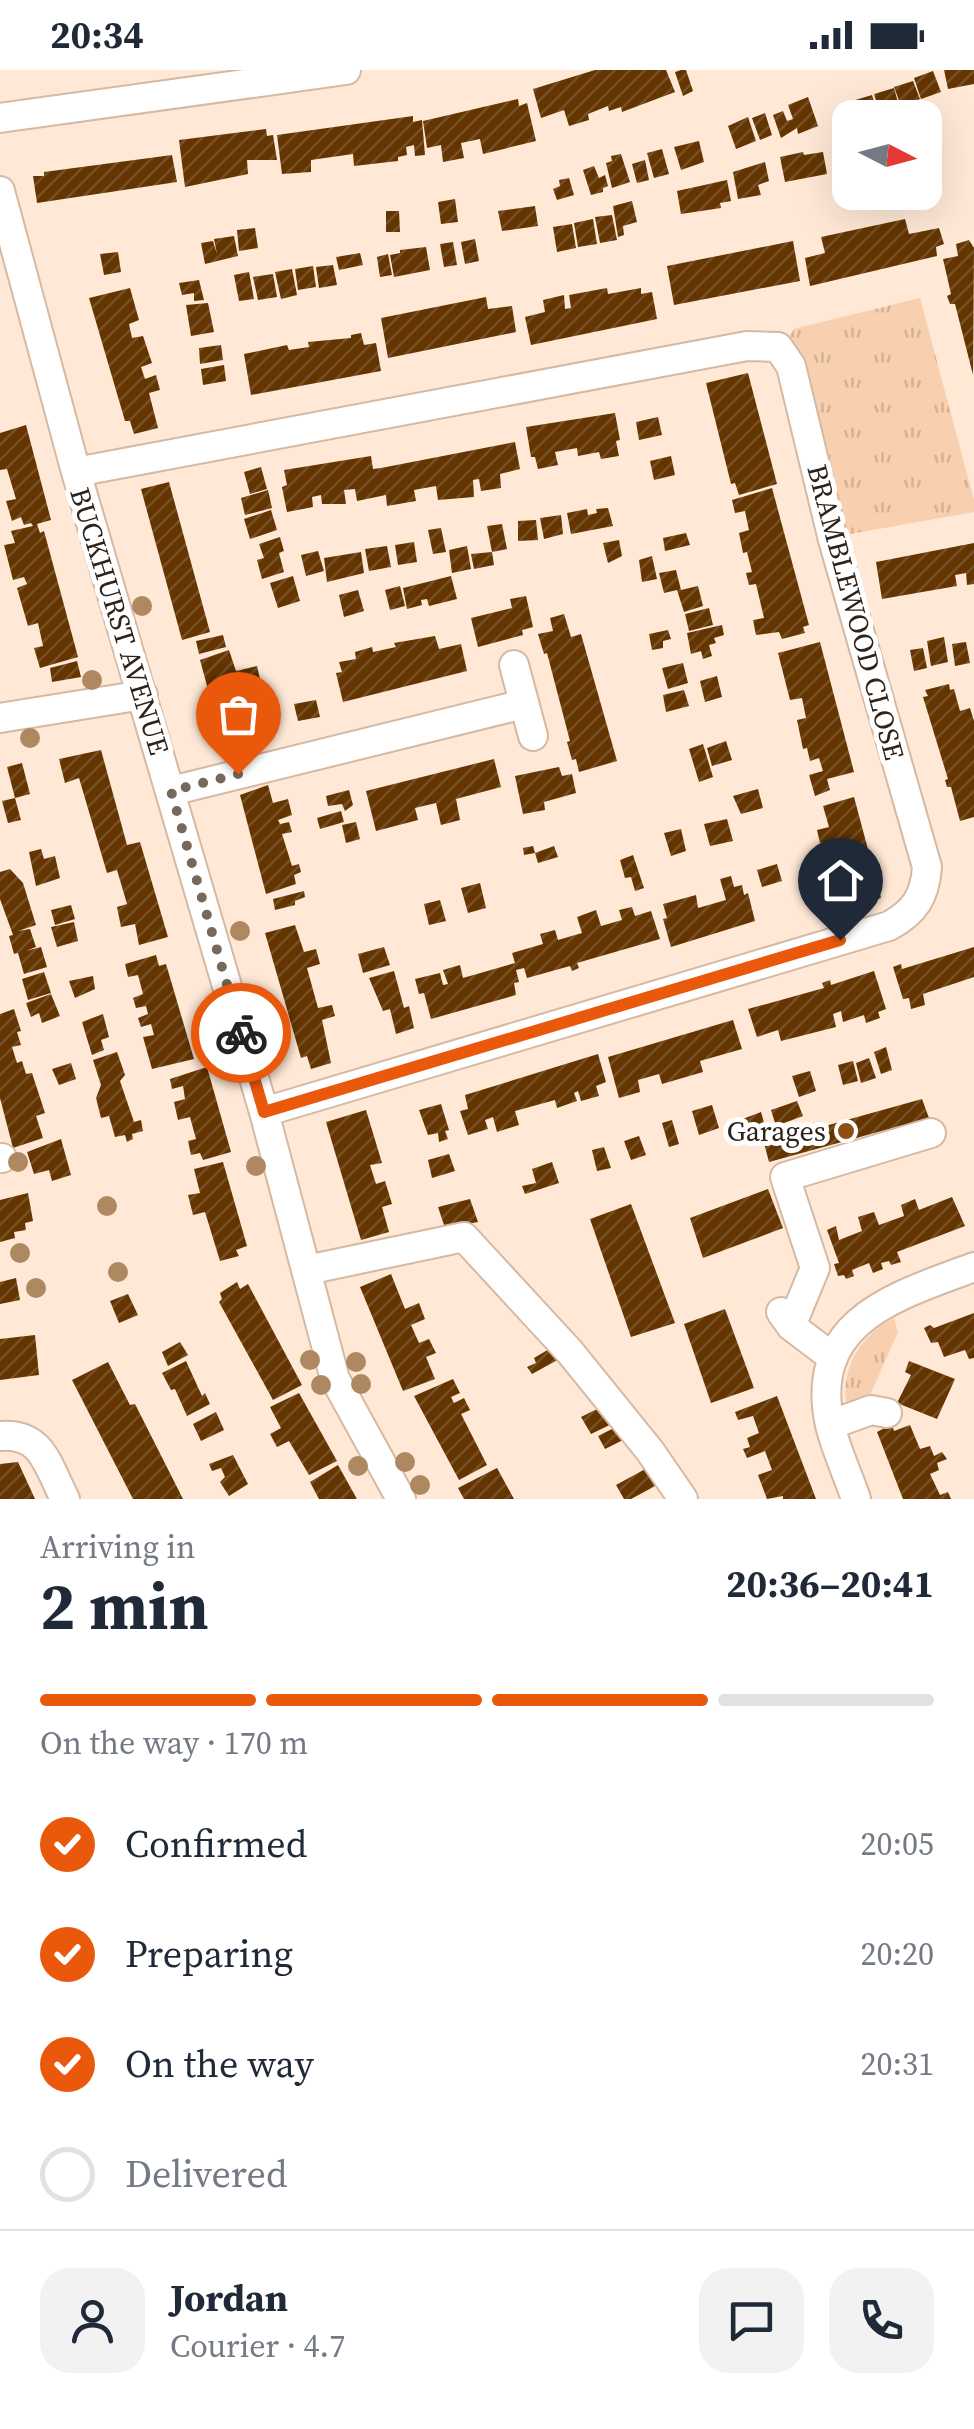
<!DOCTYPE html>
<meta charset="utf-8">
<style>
body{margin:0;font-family:"Source Serif 4",serif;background:#f2f2f3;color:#1f2937;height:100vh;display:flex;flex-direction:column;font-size:38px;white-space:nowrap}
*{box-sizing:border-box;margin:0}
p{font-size:32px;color:#747a83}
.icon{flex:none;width:55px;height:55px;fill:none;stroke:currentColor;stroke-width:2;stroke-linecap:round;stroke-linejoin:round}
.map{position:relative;height:1429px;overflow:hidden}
.details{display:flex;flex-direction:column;background:#fff;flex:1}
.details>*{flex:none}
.needle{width:65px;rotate:96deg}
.buttons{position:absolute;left:832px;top:30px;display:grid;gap:20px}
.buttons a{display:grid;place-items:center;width:110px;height:110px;border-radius:20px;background:#fff;box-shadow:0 10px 40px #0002;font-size:50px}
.pin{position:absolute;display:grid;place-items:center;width:85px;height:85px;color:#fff;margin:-102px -42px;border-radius:50% 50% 50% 0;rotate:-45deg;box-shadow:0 0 10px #0007}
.pin .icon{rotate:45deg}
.courier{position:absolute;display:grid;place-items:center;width:100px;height:100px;margin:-50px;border:8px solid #ea580c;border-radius:50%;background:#fff;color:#222;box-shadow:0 2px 12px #0007}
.summary em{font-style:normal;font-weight:700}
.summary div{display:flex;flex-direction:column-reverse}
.summary{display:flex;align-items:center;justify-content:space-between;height:170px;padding:0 40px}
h1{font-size:65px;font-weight:700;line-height:75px}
.bar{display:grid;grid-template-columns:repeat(4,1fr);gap:15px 10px;align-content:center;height:120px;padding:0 40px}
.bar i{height:12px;border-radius:8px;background:#e0e1e3}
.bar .active{background:#ea580c}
.bar p{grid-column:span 4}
.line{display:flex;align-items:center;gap:25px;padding:0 40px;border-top:2px solid #e0e1e3}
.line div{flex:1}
.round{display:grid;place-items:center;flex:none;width:105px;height:105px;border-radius:30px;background:#f2f2f3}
ol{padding:0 40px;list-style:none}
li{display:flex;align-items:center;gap:30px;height:110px}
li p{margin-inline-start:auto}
li .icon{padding:10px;border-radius:50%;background:#ea580c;color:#fff;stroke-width:4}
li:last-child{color:#747a83}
li i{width:55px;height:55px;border:5px solid #e0e1e3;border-radius:50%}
.status{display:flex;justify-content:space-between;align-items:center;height:70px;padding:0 50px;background:#fff;direction:ltr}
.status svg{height:28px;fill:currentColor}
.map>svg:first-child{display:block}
</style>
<div class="status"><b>20:34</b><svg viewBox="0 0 49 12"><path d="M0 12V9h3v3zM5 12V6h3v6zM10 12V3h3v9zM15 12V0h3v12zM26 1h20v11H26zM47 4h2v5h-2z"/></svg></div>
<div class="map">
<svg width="974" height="1429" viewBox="0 0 974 1429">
<defs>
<pattern id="grass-tufts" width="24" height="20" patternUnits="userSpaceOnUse" patternTransform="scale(2.5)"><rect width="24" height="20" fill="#f8d0af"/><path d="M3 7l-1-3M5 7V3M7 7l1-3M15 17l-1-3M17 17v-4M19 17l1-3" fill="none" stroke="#d5b296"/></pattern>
<pattern id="building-hatch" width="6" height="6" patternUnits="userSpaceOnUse" patternTransform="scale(2.5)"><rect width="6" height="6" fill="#643501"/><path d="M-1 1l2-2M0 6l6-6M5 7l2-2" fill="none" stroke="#765026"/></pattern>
</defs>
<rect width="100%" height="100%" fill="#ffe8d5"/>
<!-- grass -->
<path fill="url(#grass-tufts)" d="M920 228 974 430V442L839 466 785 274 794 259 801 257Z
M894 1248 898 1262 867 1332 847 1339C839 1300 860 1265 894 1248Z"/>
<!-- building -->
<path fill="url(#building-hatch)" d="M595 0H666L675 22 622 42 621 37 609 41 608 36 588 44 589 50 569 56 564 40 541 48 533 19Z
M681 0H686L693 21 683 26 675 2Z
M944 0H974V14L948 19Z
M933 1 941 22 921 29 914 8Z
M913 11 920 29 901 36 894 17Z
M894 18 899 36 880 43 874 24Z
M872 25 879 47 857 48 852 31Z
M808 27 818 56 798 64 797 58 781 68 773 45 783 41 787 51 793 49 788 35Z
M518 29 519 36 527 33 536 71 483 84 480 69 461 73 464 88 443 92 441 75 427 78 423 51Z
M765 43 772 65 760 70 752 48Z
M413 46V52L422 50 425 85 415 86 414 75 406 77 407 85 398 87V91L354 96 353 84 311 90V102L282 104 277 65Z
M748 47 756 71 736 79 728 56Z
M266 59 267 66 273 65 277 90H247L248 104 185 117 179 70Z
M699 71 704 92 681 100 674 77Z
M662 79 669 104 654 108 647 83Z
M803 82 804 85 823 82 827 104 785 112 780 87Z
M621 84 630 112 612 118 606 93 612 91 611 86Z
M172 85 177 112 37 133 33 106H44V102Z
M645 90 649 110 637 113 632 94Z
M765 92 769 111 758 115 761 125 738 129 733 102Z
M594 96 599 108 605 105 608 116 603 118V122L591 125 583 100Z
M569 108 574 125 557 130 553 119 560 116 559 110Z
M727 110 731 131 720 133 721 138 681 144 677 121Z
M455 129 458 152 441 154 438 132Z
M632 131 637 152 623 156 624 165 618 167 613 136Z
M535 136 538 156 502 161 498 141Z
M386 141H399L400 162H386Z
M612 145 617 170 600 173 595 147Z
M593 149 597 174 578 177 574 153Z
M905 149 909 164 939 158 944 174 936 177 937 186 810 216 805 188 825 183 821 167Z
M572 154 576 178 557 182 553 157Z
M255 158 258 178 239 181 237 160Z
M234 166 238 186 205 194 201 173 213 171 217 184 214 169Z
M475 169 479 191 465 194 461 172Z
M969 170 974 178 973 305 955 234H950L947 226 951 224 943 189 958 186 956 174Z
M793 171 800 211 674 235 667 196Z
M453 172 457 195 444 197 440 174Z
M426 177 430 200 394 207 390 185 400 183V180Z
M118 182 121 202 104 205 100 184Z
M360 183 363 195 339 200 336 187Z
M388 184 392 205 380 207 377 187Z
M333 195 337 215 319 218 316 197Z
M313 196 316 217 298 220 295 199Z
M292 199 297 225 281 229 275 202Z
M249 202 254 229 239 231 234 205Z
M273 204 277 227 258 230 253 207Z
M199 210 204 230 194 231V223L182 225 179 213Z
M130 218 139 250 129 254 132 268 143 266 152 293 141 297 145 309 156 305 160 320 149 323 158 358 134 364 130 351H125L89 228Z
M607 218 608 224 641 218V224L652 222 657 249 531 275 525 247 545 242 543 230 564 225 565 239 571 238 569 225Z
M486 227 488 239 512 236 516 262 388 288 381 248Z
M208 233 214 262 191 266 186 235Z
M361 263 364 275 376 273 381 301 251 325 244 284 287 275 289 280 309 277 308 272 351 268V265Z
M221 275 223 290 200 294 199 278Z
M224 295 226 311 203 315 201 299Z
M748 303 777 414 739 425 735 413 731 414 706 313Z
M615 343 620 370 616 371 619 386 601 389 599 382 578 386 577 378 555 382 558 395 538 399 535 387H531L526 357Z
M658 347 662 365 639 370 636 352Z
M26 355 51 450 37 454 40 463 44 461 78 587 40 598 34 578 43 576 38 553 28 556 17 518 27 514 24 507 13 510 4 475 15 473 11 461 33 456 31 453 24 455 21 447 12 451 6 431 16 429 7 399 0 400V363Z
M515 372 520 399 500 404 501 418 481 421 479 409 473 410 474 427 438 430 436 416 414 420 416 431 387 436 386 425 357 431 355 419 344 420 346 434H322L321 425 312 427 313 437 287 442 282 417 287 415 284 400 371 386 373 399 381 398Z
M671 386 675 405 654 410 650 391Z
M261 397 267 419 250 424 244 402Z
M169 412 210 562 182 570 141 419Z
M772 418 809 555 803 557 805 563 782 569 779 562 756 565 753 550 764 548 756 514 749 515 746 503 752 502 747 482 743 483 739 463 749 460 745 441 735 443 732 430Z
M268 420 272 438 245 445 241 428Z
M608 438 613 456 571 464 567 443 587 439 588 445 597 443 596 439Z
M271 440 277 460 250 469 244 449Z
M561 445 563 464 544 469 540 448Z
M536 450 538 470 518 471V451Z
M502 454 507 479 492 482 494 495 474 499 471 484 492 482 487 456Z
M441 458 446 482 433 484 428 460Z
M686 463 690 475 665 481 663 468Z
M280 467 284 481 279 483 284 502 262 509 257 490 264 488 259 474Z
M619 470 622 486 608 493 603 473Z
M414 472 417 492 398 495 395 475Z
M974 473V514L967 515 966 503 955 505 957 516 882 529 876 492Z
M387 476 391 497 369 501 365 479Z
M467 476 471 499 452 503 449 480Z
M318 481 324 501 306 506 301 485Z
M361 482 364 503 327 512 324 488Z
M652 486 657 509 642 512 639 490Z
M676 500 681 520 698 516 703 536 684 542 677 520 664 523 659 503Z
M293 506 300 531 278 538 270 513Z
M451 506 457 529 429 536 427 529 421 530 422 535 407 539 403 518Z
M400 516 405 536 390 540 385 520Z
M358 520 364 541 344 547 339 525Z
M526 526 533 557 522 560 523 565 478 577 471 548 512 538 510 529Z
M709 538 713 555 689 561 685 544Z
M564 544 571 567 581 564 617 691 579 702 576 689 572 690 567 672 570 671 547 583 544 584 538 564 553 561 550 548Z
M722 555 724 565 714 568 716 573 709 575 712 586 703 589 701 581 691 584 687 563Z
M668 560 671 569 663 571V578L652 580 649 564Z
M223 565 226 577 199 584 196 571Z
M435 566 439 579 461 574 467 601 343 632 336 603 342 602 339 592 356 589 355 582 372 577 373 582 396 577 394 573Z
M944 567 948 592 931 596 927 571Z
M820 572 854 702 827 709 830 720 815 726 809 705 823 701 819 688 810 691 807 678 803 679 797 650 806 648 802 628 790 630 778 583Z
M966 572 970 593 955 596 952 574Z
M923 578 927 598 914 601 910 580Z
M229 580 236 601 257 596 261 613 250 619 254 640 259 638 264 657 254 661 259 680 243 685 242 678 230 680 228 671 223 672 212 631 206 632 204 624 209 623 200 590Z
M77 591 81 607 52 612 50 598Z
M683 593 688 613 668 619 662 598Z
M717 606 722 627 705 632 700 611Z
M949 614 950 620 954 619 960 641 970 638 974 651V747L960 751 951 717H947L945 710 948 709 923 627 928 626 925 620Z
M684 620 689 636 666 642 663 625Z
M316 630 320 647 298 651 294 634Z
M726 671 732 690 712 696 707 678Z
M703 674 713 707 699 712 689 679Z
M101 680 127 775 140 772 168 867 139 875 135 854 121 857 117 837 127 834 117 800 107 803 79 708 65 713 59 689Z
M494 689 501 717 456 729 460 750 441 755 436 733 415 738 418 750 376 761 366 721Z
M22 693 30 724 15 728 7 697Z
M559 697 562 706 572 704 576 723 544 732 545 740 523 744 515 706Z
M268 715 273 733 288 729 292 745 278 750 280 754 289 752 292 762 282 764 292 796 299 794 301 802 294 805 296 814 266 824 240 725Z
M758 719 763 738 741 744 733 726Z
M349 720 353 735 345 741 342 734 328 736 326 726Z
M854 727 881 828 845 839 841 820 831 822 826 803 840 800 831 770 820 773 817 760 829 757 823 736Z
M15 728 21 750 8 753 2 731Z
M341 741 344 752 320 759 317 748Z
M727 749 733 771 710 776 704 754Z
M356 752 360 769 346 773 342 755Z
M681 759 686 781 671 786 664 763Z
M533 776 535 783 554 776 558 787 538 793 535 783 524 785 523 778Z
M41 779 44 789 55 786 60 808 36 816 29 782Z
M633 785 644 818 635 821 631 807 625 808 620 790Z
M777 794 782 811 762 817 757 800Z
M10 799 23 813 36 855 18 861 30 859 36 877 26 881 41 877 47 897 24 904 18 883 14 884 9 866 13 865 0 829V802Z
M731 806 734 817 742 815 744 825 748 823 755 851 671 877 663 849 667 848 663 834 696 825 698 838 726 830 720 809Z
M480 813 486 838 468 843 461 818Z
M304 821 305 827 295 831V835L275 840 273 829Z
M440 830 446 851 429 855 424 834Z
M71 835 75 849 55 855 51 840Z
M632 837 635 846 651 841 660 869 577 893 579 898 572 901 570 896 527 908 524 898 516 900 519 912 514 913 516 925 431 949 424 923 419 924 415 909 440 903 443 915 448 914 443 900 460 895 463 908 515 893 512 883 543 874 540 864 555 860 558 870 582 863 577 847 596 840 601 856 622 850 619 840Z
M74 852 78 871 57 877 51 857Z
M295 855 304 882 316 879 320 894 307 898 318 938 332 935 335 946 322 950 331 993 311 999 307 986 301 988 265 863Z
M384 877 390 895 363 903 358 884Z
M974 877V907L923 924 925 935 911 939 909 928 903 929 893 897 901 894 902 899Z
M156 885 159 896 166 894 194 989 152 999 143 967 154 965 151 954 141 957 138 948 148 944 146 936 136 938 133 928 143 924 138 905 128 907 125 894Z
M394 901 404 938 409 936 414 958 396 964 390 939 383 941 369 908Z
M874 901 886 939 878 942 880 948 866 953 864 945 843 952 841 941 833 944 836 957 781 971 778 960 757 967 748 939 824 918 822 913 830 910 831 915Z
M44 902 51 923 28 930 22 909Z
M93 906 95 919 75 928 69 911Z
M51 924 60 946 42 953 39 943 31 947 26 933Z
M14 939 21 961 17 962 21 975 12 977 17 993 22 991 26 1004 32 1003 45 1043 36 1046 43 1068 13 1078 0 1028V944Z
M103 944 109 967 101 970 104 980 92 985 82 952Z
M733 950 742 979 700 991 703 1002 662 1014 659 1004 638 1010 640 1022 619 1028 608 987Z
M886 977 892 1000 881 1004 874 982Z
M117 982 125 1005 120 1011 134 1052 141 1050 143 1061 132 1064 133 1069 127 1072 125 1065 115 1067 109 1046 101 1048 96 1028 101 1015 93 990Z
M598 984 606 1012 596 1016 599 1026 581 1031 578 1021 574 1023 577 1031 557 1038 555 1030 515 1041 519 1055 497 1062 493 1047 485 1050 488 1059 468 1065 460 1041 468 1039 465 1025Z
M869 988 876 1008 861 1013 856 993Z
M853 991 858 1011 843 1015 838 995Z
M71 993 76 1009 59 1015 52 999Z
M207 997 231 1082 203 1090 200 1083 191 1085 188 1071 196 1069 190 1047 178 1050 174 1032 185 1029 183 1016 172 1019 170 1009Z
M810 1001 816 1021 799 1027 792 1006Z
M922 1029 929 1048 769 1092 764 1073Z
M797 1031 803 1046 776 1056 771 1040Z
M441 1034 449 1060 445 1061 448 1069 439 1072 438 1063 428 1065 419 1040Z
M712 1035 719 1058 699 1065 692 1041Z
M366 1040 382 1093 370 1095 376 1114 385 1111 392 1134 382 1137 389 1162 361 1170 326 1052Z
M761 1042 767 1063 746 1070 740 1050Z
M672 1050 679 1074 669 1077 662 1053Z
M639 1066 646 1085 631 1090 624 1071Z
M61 1069 71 1105 52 1111 49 1100 34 1104 27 1082Z
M604 1077 611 1098 597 1101 592 1080Z
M449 1084 455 1101 432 1108 428 1090Z
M223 1092 247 1176 236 1180 239 1186 220 1191 205 1142 193 1145 188 1125 200 1123 194 1099Z
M552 1092 559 1113 525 1124 522 1116 536 1113 532 1099Z
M768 1119 783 1158 703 1188 690 1148Z
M28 1123 33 1151 25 1153 26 1160 14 1162 15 1168 0 1172V1130Z
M952 1127 965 1156 897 1182 901 1192 891 1195 889 1191 881 1193 883 1199 873 1203 869 1193 852 1200 854 1206 846 1209 844 1205 838 1206 834 1194 839 1193 827 1160 836 1156 839 1170 862 1161 858 1147 874 1142 879 1155 904 1146 901 1135 915 1129 919 1140Z
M470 1129 478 1152 445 1158 438 1137Z
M631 1134 675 1253 631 1267 590 1149Z
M391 1204 405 1239 419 1233 425 1249 411 1255 419 1273 429 1269 436 1283 426 1287 435 1309 403 1321 360 1217Z
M16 1208 20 1230 0 1234V1212Z
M237 1212 240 1219 248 1214 302 1315 273 1330 219 1232 222 1229 220 1223Z
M128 1224 138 1245 119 1253 110 1231Z
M725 1239 754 1318 711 1333 684 1254Z
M974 1243V1288L969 1289 965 1280 944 1287 938 1272 931 1273 924 1258 930 1255 934 1258Z
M35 1265 39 1305 0 1310V1269Z
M180 1272 188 1285 168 1296 162 1282Z
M556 1275 563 1287 532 1304 527 1297 536 1293 534 1288Z
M186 1291 202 1326 205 1323 210 1334 187 1346 175 1319 171 1320 162 1303Z
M909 1291 955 1309 937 1349 897 1333 911 1305 905 1302Z
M108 1292 130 1335 135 1334 183 1429H133L72 1310Z
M453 1309 460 1323 451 1327 454 1333 464 1328 470 1340 461 1344 487 1395 459 1410 414 1326Z
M299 1323 337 1391 309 1405 289 1371 277 1377 270 1364 281 1358 270 1337Z
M777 1326 816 1429H783V1426L767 1429 758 1405 772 1400 765 1381 747 1388 743 1379 750 1377 747 1368 759 1363 753 1346 738 1350 735 1342Z
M607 1334 616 1352 591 1364 581 1347Z
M216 1342 224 1360 201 1371 193 1354Z
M892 1354 894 1361 910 1355 920 1379 930 1376 934 1386 942 1382 947 1389 937 1393 939 1400 930 1404 940 1425 948 1422 951 1429H903L877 1362Z
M620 1355 627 1368 605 1379 598 1366Z
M233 1385 248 1414 229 1426 220 1412 225 1407 221 1398 212 1401 209 1394Z
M18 1392 35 1429H0V1394Z
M338 1395 357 1429H319L310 1412Z
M649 1397 659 1414 631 1429H624L616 1415Z
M497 1398 514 1429H464L458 1418Z"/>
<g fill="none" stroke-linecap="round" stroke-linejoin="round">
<!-- minor casing -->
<g stroke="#d5b9a3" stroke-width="32">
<path id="minor" d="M0 48 346 0
M0 121 76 402 264 1042 335 1309 401 1429
M76 402 747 276 778 277 791 296 833 470 927 797C925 826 915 842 889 856L264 1042
M514 595 533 666
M0 648 143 625
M171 721 524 634
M0 1088H2
M307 1200 464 1167 570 1282 650 1381 683 1429
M781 1242 791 1256 832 1287
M791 1256 815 1198 785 1107 931 1063
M830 1355 871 1340 887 1343
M0 1366C43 1362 48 1397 65 1429
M856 1429C848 1405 836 1380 830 1355 807 1250 897 1226 974 1197"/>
</g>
<!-- minor -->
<use href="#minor" stroke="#fff" stroke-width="28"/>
</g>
<!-- trees -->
<g fill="#ae8860">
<circle cx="142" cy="536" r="10"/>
<circle cx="92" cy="610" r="10"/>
<circle cx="30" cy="668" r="10"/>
<circle cx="240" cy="861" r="10"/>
<circle cx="18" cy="1092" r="10"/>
<circle cx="256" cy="1096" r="10"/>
<circle cx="107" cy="1136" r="10"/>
<circle cx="20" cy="1183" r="10"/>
<circle cx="118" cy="1202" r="10"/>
<circle cx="36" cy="1218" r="10"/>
<circle cx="310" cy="1290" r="10"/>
<circle cx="356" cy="1292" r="10"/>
<circle cx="361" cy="1314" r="10"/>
<circle cx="321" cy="1315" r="10"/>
<circle cx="405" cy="1392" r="10"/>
<circle cx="358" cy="1396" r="10"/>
<circle cx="420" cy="1415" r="10"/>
</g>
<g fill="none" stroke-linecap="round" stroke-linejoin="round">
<!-- done -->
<path stroke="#77685c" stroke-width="10" stroke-dasharray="0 18" d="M238 704 171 721 241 963"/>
<!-- route -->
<path stroke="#ea580c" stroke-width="12" d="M241 963 264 1042 840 870"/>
</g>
<!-- markers -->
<circle fill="#8d5010" stroke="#fff" stroke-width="4" cx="846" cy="1061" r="10"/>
<g text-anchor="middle" stroke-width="10" stroke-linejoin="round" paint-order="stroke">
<!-- street labels -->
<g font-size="28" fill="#2e231b" stroke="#fff">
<text transform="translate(856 542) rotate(75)" y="10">BRAMBLEWOOD CLOSE</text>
<text transform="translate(120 551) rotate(73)" y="10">BUCKHURST AVENUE</text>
</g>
<!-- poi labels -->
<g font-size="28" fill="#2e231b" stroke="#fff" text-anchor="end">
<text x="826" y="1071">Garages</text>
</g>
</g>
</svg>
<div class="buttons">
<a><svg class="needle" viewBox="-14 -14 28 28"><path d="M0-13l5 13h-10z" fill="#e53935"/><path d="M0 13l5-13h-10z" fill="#747a83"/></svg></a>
</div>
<div class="pin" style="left:238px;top:704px;background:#ea580c"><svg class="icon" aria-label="bag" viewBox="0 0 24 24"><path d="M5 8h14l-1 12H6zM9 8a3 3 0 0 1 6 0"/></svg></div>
<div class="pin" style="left:840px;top:870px;background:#1f2937"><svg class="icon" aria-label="home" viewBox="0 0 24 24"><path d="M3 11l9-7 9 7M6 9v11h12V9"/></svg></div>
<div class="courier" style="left:241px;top:963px"><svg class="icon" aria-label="bike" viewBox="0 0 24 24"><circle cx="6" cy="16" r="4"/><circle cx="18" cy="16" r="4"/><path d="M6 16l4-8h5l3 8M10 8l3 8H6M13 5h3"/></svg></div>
</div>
<section class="details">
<div class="summary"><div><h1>2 min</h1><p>Arriving in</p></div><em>20:36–20:41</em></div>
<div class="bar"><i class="active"></i><i class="active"></i><i class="active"></i><i></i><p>On the way · 170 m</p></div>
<ol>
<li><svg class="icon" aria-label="check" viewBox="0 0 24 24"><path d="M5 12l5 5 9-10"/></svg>Confirmed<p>20:05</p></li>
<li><svg class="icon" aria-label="check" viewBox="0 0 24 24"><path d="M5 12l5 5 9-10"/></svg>Preparing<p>20:20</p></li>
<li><svg class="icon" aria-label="check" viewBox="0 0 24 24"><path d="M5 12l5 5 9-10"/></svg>On the way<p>20:31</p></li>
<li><i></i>Delivered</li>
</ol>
<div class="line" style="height:180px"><a class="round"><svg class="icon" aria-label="person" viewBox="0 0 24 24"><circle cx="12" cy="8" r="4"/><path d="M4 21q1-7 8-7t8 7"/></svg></a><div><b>Jordan</b><p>Courier · 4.7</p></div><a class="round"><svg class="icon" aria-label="chat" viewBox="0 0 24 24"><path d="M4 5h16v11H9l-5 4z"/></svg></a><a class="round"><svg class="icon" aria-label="phone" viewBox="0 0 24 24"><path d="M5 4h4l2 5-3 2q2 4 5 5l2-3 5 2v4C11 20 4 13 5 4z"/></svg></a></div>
</section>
